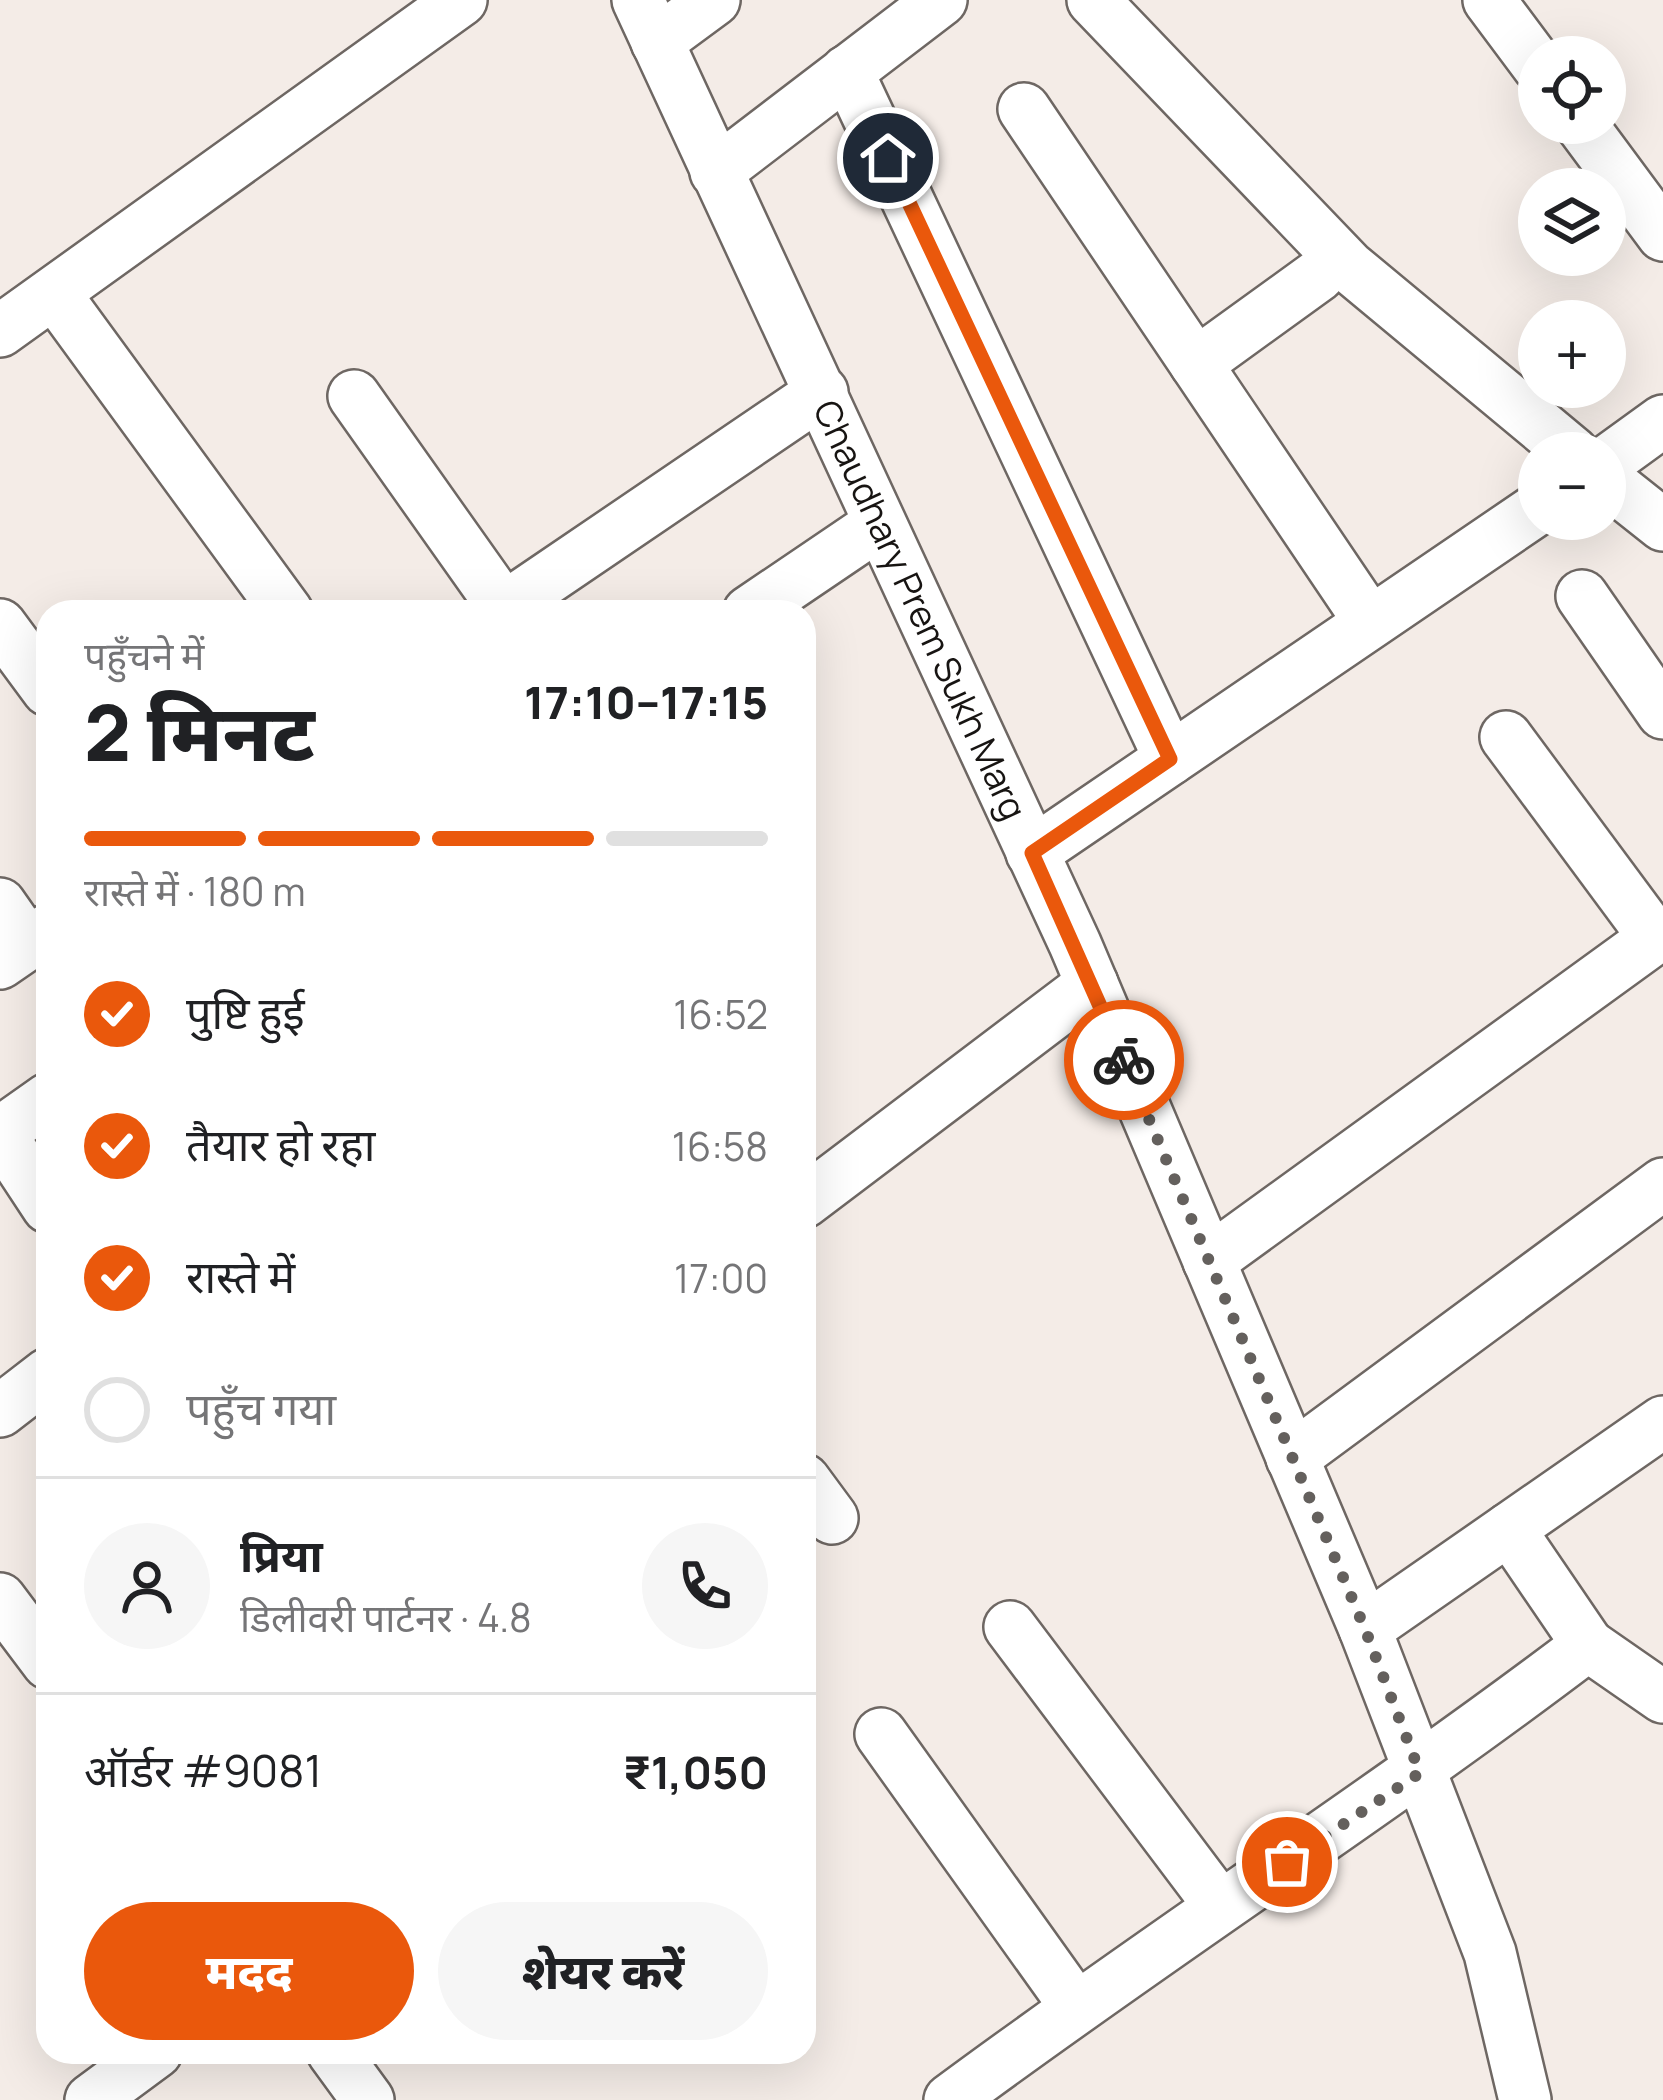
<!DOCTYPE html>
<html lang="hi">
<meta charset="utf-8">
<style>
body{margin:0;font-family:Manrope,"Noto Sans Devanagari",sans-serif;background:#f6f6f6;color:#202124;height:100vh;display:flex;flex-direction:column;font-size:45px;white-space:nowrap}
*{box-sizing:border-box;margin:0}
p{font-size:39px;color:#757577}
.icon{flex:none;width:66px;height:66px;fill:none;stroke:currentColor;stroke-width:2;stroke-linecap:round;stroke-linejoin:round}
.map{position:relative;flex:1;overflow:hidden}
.details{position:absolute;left:36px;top:600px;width:780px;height:1464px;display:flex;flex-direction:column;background:#fff;border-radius:36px;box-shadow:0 12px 48px #0002}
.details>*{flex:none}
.tools{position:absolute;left:1518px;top:36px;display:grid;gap:24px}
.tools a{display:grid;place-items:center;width:108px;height:108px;border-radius:50%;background:#fff;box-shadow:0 12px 48px #0002;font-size:60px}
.pin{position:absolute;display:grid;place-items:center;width:102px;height:102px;color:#fff;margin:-51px;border:6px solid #fff;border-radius:50%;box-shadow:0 3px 12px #0007}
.courier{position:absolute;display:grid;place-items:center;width:120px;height:120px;margin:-60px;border:9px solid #ea580c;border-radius:50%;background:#fff;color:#222;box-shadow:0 3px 15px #0007}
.head em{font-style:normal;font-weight:800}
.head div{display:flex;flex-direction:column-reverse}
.head{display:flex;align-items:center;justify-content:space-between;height:204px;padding:0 48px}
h1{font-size:78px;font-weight:800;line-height:90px}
.bar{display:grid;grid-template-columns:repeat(4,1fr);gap:18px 12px;align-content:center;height:144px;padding:0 48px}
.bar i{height:15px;border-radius:9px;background:#e0e0e0}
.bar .on{background:#ea580c}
.bar p{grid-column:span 4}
.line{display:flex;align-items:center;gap:30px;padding:0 48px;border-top:3px solid #e0e0e0}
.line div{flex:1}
.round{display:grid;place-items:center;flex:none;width:126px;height:126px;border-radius:63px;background:#f6f6f6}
ol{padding:0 48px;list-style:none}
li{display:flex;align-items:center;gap:36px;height:132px}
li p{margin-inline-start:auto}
li .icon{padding:12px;border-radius:50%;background:#ea580c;color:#fff;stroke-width:4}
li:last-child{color:#757577}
li i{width:66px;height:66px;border:6px solid #e0e0e0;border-radius:50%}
.primary-button{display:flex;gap:24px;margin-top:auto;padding:24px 48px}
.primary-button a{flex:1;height:138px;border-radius:72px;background:#ea580c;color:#fff;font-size:48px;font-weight:800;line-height:138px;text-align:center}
.primary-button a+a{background:#f6f6f6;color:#202124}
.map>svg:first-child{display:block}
</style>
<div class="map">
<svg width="1663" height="2100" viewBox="0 0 1663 2100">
<rect width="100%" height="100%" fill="#f4ece7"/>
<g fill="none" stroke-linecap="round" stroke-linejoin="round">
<!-- minor casing -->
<g stroke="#6e6763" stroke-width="56">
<g id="minor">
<path id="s1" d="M638 0 1075 944 1365 1629 1490 1953 1525 2100"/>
<path d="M1093 0 1348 266 1573 453"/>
<path d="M1489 0 1539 67"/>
<path d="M657 42 714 0"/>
<path d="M847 71 1170 759"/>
<path d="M1024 109 1370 622"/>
<path d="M1580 123 1663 235"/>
<path d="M716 172 941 0"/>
<path d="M54 293 287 612"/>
<path d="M0 331 461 0"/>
<path d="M1196 364 1319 275"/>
<path d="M354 396 504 608"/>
<path d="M1605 463 1663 421"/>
<path d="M1605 479 1663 525"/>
<path d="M1582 596 1663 713"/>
<path d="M498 612 822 392"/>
<path d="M749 612 879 524"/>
<path d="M0 625 48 690"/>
<path d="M1506 737 1655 938"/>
<path d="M1032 853 1539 508"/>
<path d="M0 904 28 944"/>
<path d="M0 963 48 930"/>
<path d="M0 1133 48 1099"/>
<path d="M0 1134 48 1207"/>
<path d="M804 1202 1092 984"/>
<path d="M1209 1261 1663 932"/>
<path d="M0 1411 48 1374"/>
<path d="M1292 1458 1663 1184"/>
<path d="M804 1480 832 1518"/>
<path d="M1509 1529 1588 1645"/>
<path d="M0 1599 48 1663"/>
<path d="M1010 1627 1220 1906"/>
<path d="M1365 1629 1663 1422"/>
<path d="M881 1734 1076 2007"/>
<path d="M333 2052 368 2100"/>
<path d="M91 2100 156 2052"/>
<path d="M950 2100C1160 1944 1380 1803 1588 1645L1663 1697"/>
</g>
</g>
<!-- minor -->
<use href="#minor" stroke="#fff" stroke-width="51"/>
</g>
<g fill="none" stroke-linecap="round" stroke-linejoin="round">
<!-- done -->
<path stroke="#64605d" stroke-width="12" stroke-dasharray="0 21.6" d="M1124 1060 1365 1629 1420 1773 1287 1862"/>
<!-- route -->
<path stroke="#ea580c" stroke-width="15" d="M888 158 1170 759 1032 853 1124 1060"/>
</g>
<g text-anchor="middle" stroke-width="10" stroke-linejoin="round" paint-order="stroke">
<!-- street labels -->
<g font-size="36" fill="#171412" stroke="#fffaf7">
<text dy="13" stroke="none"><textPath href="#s1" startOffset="672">Chaudhary Prem Sukh Marg</textPath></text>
</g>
</g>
</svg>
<div class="tools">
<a><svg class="icon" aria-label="locate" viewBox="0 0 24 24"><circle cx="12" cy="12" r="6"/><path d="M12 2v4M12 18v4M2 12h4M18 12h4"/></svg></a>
<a><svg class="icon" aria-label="layers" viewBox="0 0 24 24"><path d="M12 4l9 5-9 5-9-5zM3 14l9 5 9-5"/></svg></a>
<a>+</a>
<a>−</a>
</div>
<div class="pin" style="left:1287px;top:1862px;background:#ea580c"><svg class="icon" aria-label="bag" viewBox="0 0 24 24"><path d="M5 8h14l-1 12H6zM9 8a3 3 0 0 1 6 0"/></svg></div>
<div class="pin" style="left:888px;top:158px;background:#1f2937"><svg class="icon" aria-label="home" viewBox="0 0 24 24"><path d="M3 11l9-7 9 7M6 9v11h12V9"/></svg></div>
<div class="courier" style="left:1124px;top:1060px"><svg class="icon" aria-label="bike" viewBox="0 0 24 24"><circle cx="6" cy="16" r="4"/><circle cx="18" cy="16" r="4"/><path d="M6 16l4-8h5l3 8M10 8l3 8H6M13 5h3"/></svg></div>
<section class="details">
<div class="head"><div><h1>2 मिनट</h1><p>पहुँचने में</p></div><em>17:10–17:15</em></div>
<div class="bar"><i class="on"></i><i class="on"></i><i class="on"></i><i></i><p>रास्ते में · 180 m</p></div>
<ol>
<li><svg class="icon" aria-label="check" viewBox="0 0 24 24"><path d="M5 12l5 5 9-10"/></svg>पुष्टि हुई<p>16:52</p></li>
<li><svg class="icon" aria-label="check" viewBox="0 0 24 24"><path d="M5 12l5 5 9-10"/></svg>तैयार हो रहा<p>16:58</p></li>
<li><svg class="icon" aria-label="check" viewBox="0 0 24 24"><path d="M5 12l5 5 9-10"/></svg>रास्ते में<p>17:00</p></li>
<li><i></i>पहुँच गया</li>
</ol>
<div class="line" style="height:216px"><a class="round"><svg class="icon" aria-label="person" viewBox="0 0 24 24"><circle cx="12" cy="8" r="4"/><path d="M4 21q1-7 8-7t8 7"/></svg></a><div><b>प्रिया</b><p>डिलीवरी पार्टनर · 4.8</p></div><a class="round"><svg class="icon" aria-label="phone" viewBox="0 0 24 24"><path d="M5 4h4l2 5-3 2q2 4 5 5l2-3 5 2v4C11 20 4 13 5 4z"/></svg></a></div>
<div class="line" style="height:156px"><div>ऑर्डर #9081</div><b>₹1,050</b></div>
<div class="primary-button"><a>मदद</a><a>शेयर करें</a></div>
</section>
</div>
